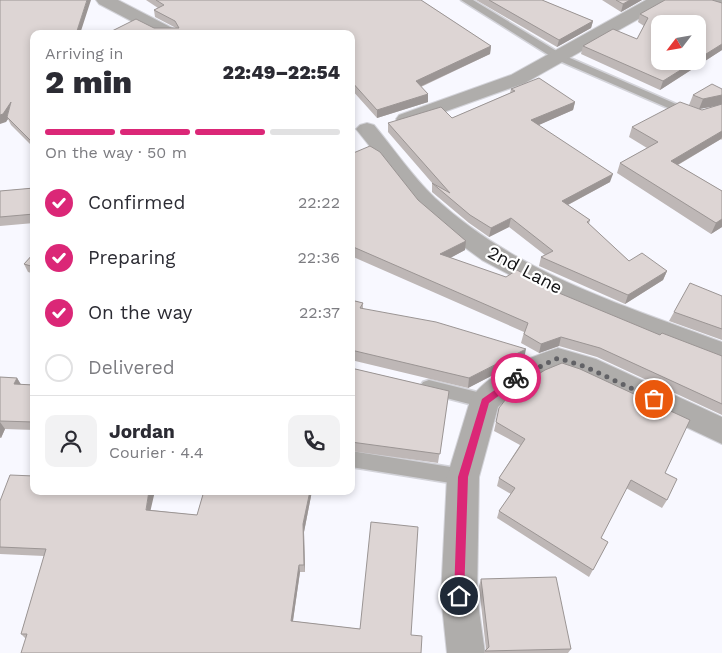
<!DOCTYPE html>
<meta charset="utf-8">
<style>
body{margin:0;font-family:"Work Sans",sans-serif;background:#f2f2f3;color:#2b2b33;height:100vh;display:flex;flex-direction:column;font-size:19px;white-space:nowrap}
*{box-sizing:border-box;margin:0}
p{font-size:16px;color:#7c7c81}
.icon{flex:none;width:28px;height:28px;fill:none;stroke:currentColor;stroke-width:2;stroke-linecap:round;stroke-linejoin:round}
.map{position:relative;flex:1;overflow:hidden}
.side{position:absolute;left:30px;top:30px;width:325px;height:465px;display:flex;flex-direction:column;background:#fff;border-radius:10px;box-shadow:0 2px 8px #0003}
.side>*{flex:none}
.needle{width:32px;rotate:239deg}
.fabs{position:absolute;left:651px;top:15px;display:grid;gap:10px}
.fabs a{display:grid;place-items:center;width:55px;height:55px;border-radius:10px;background:#fff;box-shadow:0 2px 8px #0003;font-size:25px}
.pin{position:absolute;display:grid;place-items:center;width:42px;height:42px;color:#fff;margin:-21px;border:2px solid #fff;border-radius:50%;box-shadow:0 1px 5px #0007}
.courier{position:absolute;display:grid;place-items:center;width:50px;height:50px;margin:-25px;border:4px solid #db2777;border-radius:50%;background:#fff;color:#222;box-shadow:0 1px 6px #0007}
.headline em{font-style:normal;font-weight:800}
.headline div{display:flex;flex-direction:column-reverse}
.headline{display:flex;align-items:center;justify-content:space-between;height:85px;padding:0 15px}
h1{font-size:32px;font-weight:800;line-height:38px}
.bar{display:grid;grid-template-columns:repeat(4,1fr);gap:8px 5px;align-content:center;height:60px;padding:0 15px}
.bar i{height:6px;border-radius:4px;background:#e1e1e2}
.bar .active{background:#db2777}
.bar p{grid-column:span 4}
.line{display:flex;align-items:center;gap:12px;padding:0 15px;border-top:1px solid #e1e1e2}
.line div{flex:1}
.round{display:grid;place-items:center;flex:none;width:52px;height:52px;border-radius:10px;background:#f2f2f3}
ol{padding:0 15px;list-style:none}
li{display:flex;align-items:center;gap:15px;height:55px}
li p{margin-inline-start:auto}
li .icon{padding:5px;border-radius:50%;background:#db2777;color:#fff;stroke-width:4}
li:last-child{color:#7c7c81}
li i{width:28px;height:28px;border:2px solid #e1e1e2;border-radius:50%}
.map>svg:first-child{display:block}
</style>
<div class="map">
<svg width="722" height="653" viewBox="0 0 722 653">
<rect width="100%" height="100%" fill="#f8f8ff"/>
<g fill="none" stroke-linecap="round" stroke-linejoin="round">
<!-- lane casing -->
<g stroke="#d3d3d9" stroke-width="3">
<path id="lane" d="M461 0H473L563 55 699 114 693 118 689 117 555 59Z
M429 380 485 394 491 396 494 401 491 406 485 408 423 392 420 387 423 382Z
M351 451 463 469 470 471 473 477 470 483 463 485 351 467Z"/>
</g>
<!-- street casing -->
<g stroke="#d3d3d9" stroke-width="2">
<path id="street" d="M96 0H118L176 30 179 34H156L99 4Z
M646 0H668L665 4 525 83 413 123 406 125 399 123 396 119 399 115 511 75Z
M706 0H722V7L709 4Z
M367 123 374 125C394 149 412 176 435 198 515 272 622 305 722 342V365L557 300 482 260 449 236 419 208 356 129 360 125Z
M558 348 596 359 722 417V444L578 376 559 370 542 377 509 397 498 407 479 477 477 596 485 653H447L441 596 447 477 470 401C484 374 530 357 558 348Z"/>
</g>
<!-- lane -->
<use href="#lane" fill="#afadab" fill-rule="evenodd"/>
<!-- street -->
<use href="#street" fill="#afadab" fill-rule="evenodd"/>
</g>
<!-- wall -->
<path fill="#beb7b6" d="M146 0H421L491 46 490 54 421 87 428 102 377 118 351 89V34L154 28H176L155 17 154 10 158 8Z
M476 0H542L593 21 591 28 557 47Z
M602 0H642L621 12Z
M722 3V50L660 90 581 54 583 46 637 39 644 26 638 22 640 14Z
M34 34V148L11 125 8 119 6 122Z
M511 89 575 102 573 110 538 125 610 182 568 205 590 220 589 224 629 261 667 271 663 280 625 304 539 266 541 257 545 255 509 227 489 237 469 223 432 192V183L433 184 388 132V123L452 118 510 93Z
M722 89V140L721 139 678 165 722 191V227L711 234 617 173 620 163 647 148 629 137 632 127 702 110 719 105 699 109 689 105 693 95Z
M351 154 418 200 465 250 450 258 506 277 559 293 660 335 722 356V415L597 357 559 346 539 353 521 343 524 332 351 256Z
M34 188V223L0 226V191Z
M34 253V274L28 272 24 264Z
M722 296V340L669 321 674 312Z
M351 300 363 303V309L524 359 468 388 351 360Z
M351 368 449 391 438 463 351 451Z
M0 377 17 378 21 385H34V430L5 429 1 438H0Z
M499 408 665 473 667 500 662 508 626 488 601 538 608 542 589 577 497 518 499 511 511 494 497 486 499 478 520 445 494 431Z
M204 491H312L304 532 305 572H300L293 621 411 635 25 638 21 634 44 556 0 554V501L151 510 197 515Z
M481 579 571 649 568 653H484L486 649 479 586Z"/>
<!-- shaded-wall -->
<path fill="#9b9594" d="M87 0H91L80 34H76Z
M630 0H642L621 12 623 4Z
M593 21 591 28 557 47 559 40Z
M722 44V50L660 90 663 81 695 61H698V59Z
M491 46 490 54 415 89 416 81Z
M428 94V102L377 118V110Z
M722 95V105L699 109 703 99Z
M11 102 7 117 8 119 6 122 0 124V115Z
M575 102 573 110 530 129 531 120Z
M722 131V137L721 139 667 171 671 161Z
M613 174 610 182 560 209 562 201Z
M511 218 509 227 489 237 491 228Z
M722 219V227L711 234 716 223Z
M466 241 465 250 439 264 440 254Z
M667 271 663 280 625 304 628 295Z
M561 337 559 346 539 353 541 344Z
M526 349 524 359 468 388 469 378Z
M17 378 22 386 14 384Z
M0 422 5 429 1 438 0 436Z
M149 491H155L149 517 146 510Z
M310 491H312L304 532 305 572 304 565 303 524Z
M299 565 300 572 292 627 291 621Z"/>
<!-- building -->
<path fill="#ddd5d4" stroke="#9b9594" d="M0 0H87L76 34H34V144L7 117 11 102 3 114 0 115Z
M156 0H421L491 46 416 81 428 94 377 110 351 81V34H106L136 19 154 28H179L175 21 154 10 164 5Z
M489 0H542L593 21 559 40Z
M616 0H630L623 4Z
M665 0H712L722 3V44L698 59V24H660V61H695L663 81 583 46 613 29 637 39 648 18 640 14Z
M539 78 575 102 531 120 613 174 562 201 590 220 587 222 629 261 642 253 667 271 628 295 541 257 553 251 511 218 491 228 470 215 432 183 450 193 388 123 441 107 452 118 515 91 511 89Z
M712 84 722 89V95L703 99 693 95Z
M680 102 702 110 722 104V131L671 161 722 191V219L716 223 620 163 658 142 632 127Z
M370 146 380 152 418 200 466 241 440 254 506 277 517 270 559 293 660 335 662 333 722 356V404L600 348 561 337 541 344 524 334 528 323 351 246V154Z
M34 188V214L0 217V191Z
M34 253V267L24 264Z
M690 283 722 296V329L674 312Z
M351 300 363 303 360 308 436 322 526 349 469 378 351 350Z
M562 363 580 369 690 420 665 473 677 479 667 500 631 480 601 538 608 542 593 570 499 511 515 488 499 478 525 439 496 422 499 408 513 390 545 370Z
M351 368 449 391 440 454 351 442Z
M0 377 17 378 14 384 34 385V422L0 421Z
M10 475 34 476V491H149L146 510 197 515 204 491H310L303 524 304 565H299L291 621 360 629 371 522 418 527 411 635 422 636 421 653H21L27 634H21L46 549 0 547V501Z
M556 577 571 649 485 651 489 647 481 579Z"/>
<!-- route -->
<path fill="#db2777" d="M516 375 521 378 519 381 489 403 468 477 464 596 459 601 454 596 458 477 482 399Z"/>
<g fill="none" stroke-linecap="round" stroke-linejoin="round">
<!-- done -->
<path stroke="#626266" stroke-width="5" stroke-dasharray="0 9" d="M516 378 558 358 586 367 654 399"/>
</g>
<g text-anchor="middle" stroke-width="4.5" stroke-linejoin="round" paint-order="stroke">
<!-- street labels -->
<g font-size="18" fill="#111113" stroke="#fff">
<text transform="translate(525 270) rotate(28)" y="6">2nd Lane</text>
</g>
</g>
</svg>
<div class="fabs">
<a><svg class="needle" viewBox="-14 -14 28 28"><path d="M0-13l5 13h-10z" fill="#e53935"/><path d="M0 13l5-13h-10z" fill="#7c7c81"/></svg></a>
</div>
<div class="pin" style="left:654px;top:399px;background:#ea580c"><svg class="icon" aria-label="bag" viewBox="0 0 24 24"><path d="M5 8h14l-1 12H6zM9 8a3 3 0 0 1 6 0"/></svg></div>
<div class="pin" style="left:459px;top:596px;background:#1f2937"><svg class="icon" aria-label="home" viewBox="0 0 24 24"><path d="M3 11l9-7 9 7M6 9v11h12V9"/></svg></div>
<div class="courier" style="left:516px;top:378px"><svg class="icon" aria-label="bike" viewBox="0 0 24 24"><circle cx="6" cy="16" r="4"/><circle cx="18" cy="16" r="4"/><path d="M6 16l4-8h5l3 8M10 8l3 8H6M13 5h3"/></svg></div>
<section class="side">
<div class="headline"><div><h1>2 min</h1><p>Arriving in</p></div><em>22:49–22:54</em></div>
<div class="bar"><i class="active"></i><i class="active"></i><i class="active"></i><i></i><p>On the way · 50 m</p></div>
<ol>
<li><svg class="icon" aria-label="check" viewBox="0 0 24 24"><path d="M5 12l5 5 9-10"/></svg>Confirmed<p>22:22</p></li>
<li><svg class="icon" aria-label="check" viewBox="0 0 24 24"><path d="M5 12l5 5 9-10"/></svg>Preparing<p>22:36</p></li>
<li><svg class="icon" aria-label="check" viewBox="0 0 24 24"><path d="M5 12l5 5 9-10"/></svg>On the way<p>22:37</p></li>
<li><i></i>Delivered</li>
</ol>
<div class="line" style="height:90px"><a class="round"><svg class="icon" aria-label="person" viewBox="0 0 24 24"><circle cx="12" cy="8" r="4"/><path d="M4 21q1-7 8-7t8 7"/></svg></a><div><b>Jordan</b><p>Courier · 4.4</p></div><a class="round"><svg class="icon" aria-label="phone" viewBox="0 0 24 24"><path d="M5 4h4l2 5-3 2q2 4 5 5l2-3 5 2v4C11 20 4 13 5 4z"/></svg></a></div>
</section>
</div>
